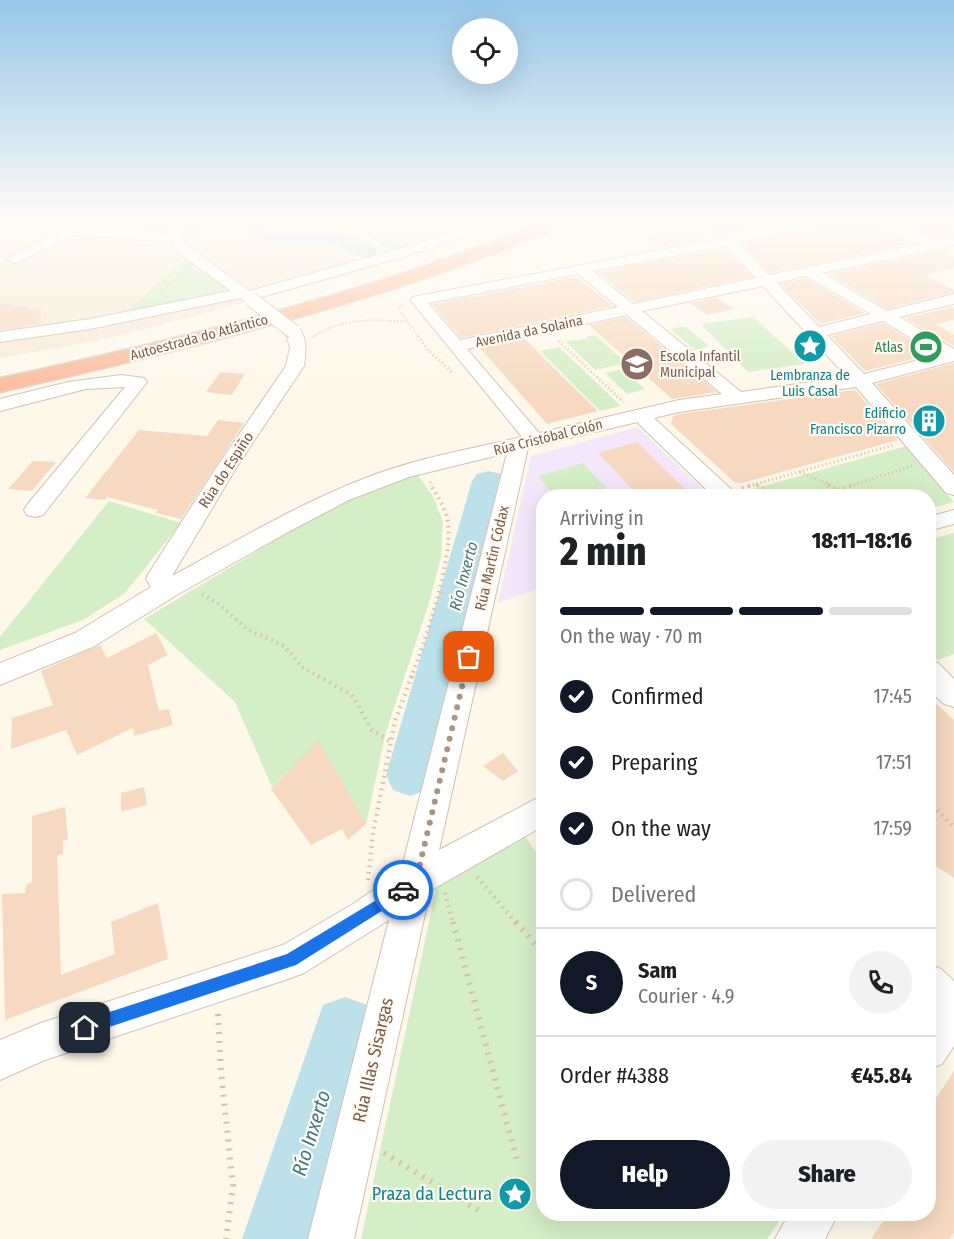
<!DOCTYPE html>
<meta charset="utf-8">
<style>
body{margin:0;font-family:"Fira Sans Condensed",sans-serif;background:#f2f2f2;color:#202124;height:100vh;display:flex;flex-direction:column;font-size:22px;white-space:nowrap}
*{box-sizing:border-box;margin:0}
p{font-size:20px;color:#757577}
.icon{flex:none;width:33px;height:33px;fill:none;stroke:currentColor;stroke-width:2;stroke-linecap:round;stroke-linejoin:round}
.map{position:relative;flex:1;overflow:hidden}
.side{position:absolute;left:536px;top:489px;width:400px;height:732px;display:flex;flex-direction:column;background:#fff;border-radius:24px;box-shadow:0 6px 24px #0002}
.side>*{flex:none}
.tools{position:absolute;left:452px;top:18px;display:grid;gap:12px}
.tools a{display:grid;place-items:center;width:66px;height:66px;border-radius:50%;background:#fff;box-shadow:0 6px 24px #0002;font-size:30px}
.pin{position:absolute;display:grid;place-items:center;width:51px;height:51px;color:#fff;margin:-26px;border-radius:12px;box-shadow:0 3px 9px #0006}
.courier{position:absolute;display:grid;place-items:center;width:60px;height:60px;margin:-30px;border:4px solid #1a73e8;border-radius:50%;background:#fff;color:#222;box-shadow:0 2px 8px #0007}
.head em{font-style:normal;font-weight:800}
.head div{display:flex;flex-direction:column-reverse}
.head{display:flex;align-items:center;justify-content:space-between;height:102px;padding:0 24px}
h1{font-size:39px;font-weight:800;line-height:45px}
.bar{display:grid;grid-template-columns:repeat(4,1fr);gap:9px 6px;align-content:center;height:72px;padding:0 24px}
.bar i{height:8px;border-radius:4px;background:#e0e0e0}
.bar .current{background:#111827}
.bar p{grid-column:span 4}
.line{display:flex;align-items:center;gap:15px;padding:0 24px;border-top:2px solid #e0e0e0}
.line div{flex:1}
.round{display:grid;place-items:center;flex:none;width:63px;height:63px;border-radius:32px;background:#f2f2f2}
ol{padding:0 24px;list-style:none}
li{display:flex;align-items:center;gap:18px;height:66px}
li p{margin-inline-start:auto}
li .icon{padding:6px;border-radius:50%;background:#111827;color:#fff;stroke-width:4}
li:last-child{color:#757577}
li i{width:33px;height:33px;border:3px solid #e0e0e0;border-radius:50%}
.action{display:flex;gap:12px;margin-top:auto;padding:12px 24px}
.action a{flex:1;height:69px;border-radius:36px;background:#111827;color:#fff;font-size:24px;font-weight:800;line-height:69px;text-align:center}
.action a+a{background:#f2f2f2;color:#202124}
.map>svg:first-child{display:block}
</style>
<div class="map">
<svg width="954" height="1239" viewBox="0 0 954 1239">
<rect width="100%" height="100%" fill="#fef8eb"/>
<!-- residential -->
<path fill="#f6ebd8" d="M0 221H308L372 269 111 338 0 358Z"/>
<!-- education -->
<path fill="#f5e7fb" d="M638 427 709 496H543V587L498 603 531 456Z"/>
<!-- green -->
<path fill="#d4eec7" d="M393 221H481L392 250 360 232Z
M187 257 193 264 227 289 221 295 123 315Z
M753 317 805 364 748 372 701 324Z
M684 326 709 346 695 350 670 329Z
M595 335 626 363 595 370 565 341 588 339 586 337Z
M559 347 621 406 600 411 540 351Z
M622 369 645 389 627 394 605 373Z
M906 446 954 502 929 509 928 496H746L742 492Z
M583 463 613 496H554L538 476Z
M418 475 434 498 443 522 441 557 429 603 386 732 366 824 318 741 272 787 235 702 144 619 336 504 394 480Z
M109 501 181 523 125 593 83 620 0 650V637Z
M954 533V654L938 660 929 651V540Z
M524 835 543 862V1214H784L767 1239H361L437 885Z"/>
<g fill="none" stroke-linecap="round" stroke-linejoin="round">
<!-- river -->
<path fill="#bde1ea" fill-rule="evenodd" d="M250 221H272L266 228 268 229H332L374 246 377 251 374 256 366 258 358 256 328 241H268L249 236 243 228Z
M489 471 501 474 506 481 434 775 427 790 410 796 393 790 386 775 472 481 477 474Z
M345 997 367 1005 375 1027 314 1239H242L323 1005Z"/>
</g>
<!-- building -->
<path fill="#f6d9c0" d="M143 221H166V231L132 229Z
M180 221H198L206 237 187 240Z
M705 221H794L663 247 639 237 714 227Z
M826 221H873L875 226 913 243 770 273 742 244 823 226Z
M896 221H954V235L936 239Z
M725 248 752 277 634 302 598 272Z
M933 252H941L954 258V268L924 275 954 290V292L887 309 828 274Z
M576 277 613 306 461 338 432 304Z
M806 278 865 313 820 324 781 284Z
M717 298 734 309 707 315 690 303Z
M0 303 42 310 38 324 0 330Z
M952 307 954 308V320L936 324 954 335V346L905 318Z
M626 317 717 392 672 399 589 325Z
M883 323 933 354 865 371 831 336Z
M525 339 566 380 598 411 547 424 480 348Z
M954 363V472L876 384Z
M221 372 245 374 232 395 206 392Z
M855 390 898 440 742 483 734 482 671 424 673 416 679 414Z
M218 420 244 423 181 519 155 513 158 510 107 497 105 500 85 498 139 430 207 436Z
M637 442 692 496H639L598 453Z
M33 461 56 462 32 491 8 489Z
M156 633 168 655 148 665 159 711 169 709 173 725 134 736 133 728 77 755 66 730 11 749 12 718 53 705 41 671 100 645 107 658Z
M928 696 954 720V878L928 861Z
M318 740 366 824 348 840 342 829 311 845 271 789Z
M503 753 518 771 503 781 483 766Z
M144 787 147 805 121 812V793Z
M65 807 68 840H63V854L57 856 61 975 115 954 111 922 158 903 168 959 5 1020 2 894 25 893 26 885 32 882V816Z
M954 1071V1232L950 1239H871L888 1214H928V1110Z"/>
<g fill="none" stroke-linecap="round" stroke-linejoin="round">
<!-- street casing -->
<g stroke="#d2c1ae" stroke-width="2">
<path id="street" d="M168 221H178L186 245 250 291 420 243 482 221H499L498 224 430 249 258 298 256 302 251 304 240 298 90 329 0 342V332L90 319 231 291 175 250 172 242 75 235 19 262 14 263 7 259 68 228 169 233 167 224Z
M803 221H824L823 224 738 243 769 275 920 244 876 224 875 221H891L936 241 954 237V245L945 247 943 250H933L822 273 887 311 954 294V304L899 317 954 349V361L872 383 954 475V495L946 493 856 387 679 412 654 418 733 491 735 496H713L637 422 528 448 439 850 543 795V826L430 891 354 1239H308L389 920 304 973 291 978 45 1060 0 1080V1040L41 1023 283 945 353 904 401 871 507 453 409 477 349 500 290 531 175 596 93 647 0 685V663L75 633 151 587 146 579 149 573 216 468 286 366 290 348 286 332 288 329H300C307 341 306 352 304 366L236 468 172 576C235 542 296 505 363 479 413 459 469 449 522 437L413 303 410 300 413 297 729 237ZM726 246 756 278 633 304 593 271ZM578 274 618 307 460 340 428 303ZM806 276 871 314 819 327 777 283ZM763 286 847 377 741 392 642 311ZM627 315 722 394 679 400 539 433 467 349ZM883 321 939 355 864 374 827 335Z
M121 375 144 378 147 382 43 515 35 517 27 515 24 510 27 505 125 387 86 389 0 411V399L68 382Z
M954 510V524L928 531V517Z
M928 660 938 663 954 679V707L944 704 928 689Z
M928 964 941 969 954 981V1046L942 1064 928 1069V1016L932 1012 928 1008Z
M789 1214H838L825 1239H775Z"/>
</g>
<!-- highway casing -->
<g stroke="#ddd6d0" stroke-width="3">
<path id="highway" d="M549 221H572L570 225C519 243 468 264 417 281 280 326 140 361 0 392V378C136 349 272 316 404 273 453 257 501 238 549 221Z"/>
</g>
<!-- path-far4 -->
<path stroke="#dcbca2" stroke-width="2" stroke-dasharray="1 2" stroke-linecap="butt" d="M323 221 373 244
M161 293 186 269
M403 304 398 308 419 337
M313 337C339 318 376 319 407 322"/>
<!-- path-far3 -->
<path stroke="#dcbca2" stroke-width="3" stroke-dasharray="1 3" stroke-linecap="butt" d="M418 336 428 350 453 373
M559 341 623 402
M800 472 832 486
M430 482 432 486
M756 484 760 486
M749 486 894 445
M850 486 912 466"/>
<!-- path-far2 -->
<path stroke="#dcbca2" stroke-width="4" stroke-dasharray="1.5 4.5" stroke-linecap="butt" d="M757 485 779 496
M828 485 847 496
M742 488 754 485
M838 490 855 485
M202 594 216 602 247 629 284 646 302 667 321 678
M411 678C425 642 453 560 448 523 446 509 438 497 431 485"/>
<!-- path-far1 -->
<path stroke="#dcbca2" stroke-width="4.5" stroke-dasharray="1.5 5" stroke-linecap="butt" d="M318 676 352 695 372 730 391 742
M928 801 954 827
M477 877 517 924
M368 880 373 833 395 721 412 676
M445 893 453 924"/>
<!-- path -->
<path stroke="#dcbca2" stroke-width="6" stroke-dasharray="2 7" stroke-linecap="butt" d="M453 922 517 1161
M516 922 543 953
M218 1014 221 1071 233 1186 226 1239
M384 1153 478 1210
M768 1214 774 1220"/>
<!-- street -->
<use href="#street" fill="#fff" fill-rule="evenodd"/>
<!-- highway -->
<use href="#highway" fill="#fbbd9e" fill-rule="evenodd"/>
<!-- street-bridge casing -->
<g stroke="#d2c1ae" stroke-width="16" stroke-linecap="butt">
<path id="street-bridge" d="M251 299 294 332"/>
</g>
<!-- street-bridge -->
<use href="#street-bridge" stroke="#fff" stroke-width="14"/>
</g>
<!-- sky -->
<linearGradient id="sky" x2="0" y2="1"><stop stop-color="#97c6e9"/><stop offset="0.56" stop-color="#fffcf6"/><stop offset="1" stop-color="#fffcf6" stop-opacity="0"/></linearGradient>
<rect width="954" height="394" fill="url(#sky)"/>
<!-- route -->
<path fill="#1a73e8" d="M403 884 407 886 409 890 407 895 296 965 85 1035 80 1033 77 1028 80 1023 85 1020 287 954Z"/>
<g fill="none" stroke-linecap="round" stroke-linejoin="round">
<!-- done -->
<path stroke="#aa9583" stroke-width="6" stroke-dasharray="0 10.8" d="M403 890 416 881 469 657"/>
</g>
<!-- icons -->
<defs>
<g id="sight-disc" transform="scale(1.725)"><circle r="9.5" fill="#0f9aa8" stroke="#fffbf3"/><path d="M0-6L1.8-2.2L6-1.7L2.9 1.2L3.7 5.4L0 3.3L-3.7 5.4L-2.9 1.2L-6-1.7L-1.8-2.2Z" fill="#fff"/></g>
<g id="stadium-disc" transform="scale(1.725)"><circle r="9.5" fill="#2e9e5b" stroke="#fffbf3"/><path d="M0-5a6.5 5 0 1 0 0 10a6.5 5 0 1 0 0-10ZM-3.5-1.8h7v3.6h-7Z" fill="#fff"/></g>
<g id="school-disc" transform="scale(1.725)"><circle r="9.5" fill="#8d6e63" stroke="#fffbf3"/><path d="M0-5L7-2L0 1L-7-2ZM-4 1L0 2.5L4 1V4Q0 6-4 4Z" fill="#fff"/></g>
<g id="building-disc" transform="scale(1.725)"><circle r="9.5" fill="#0f9aa8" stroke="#fffbf3"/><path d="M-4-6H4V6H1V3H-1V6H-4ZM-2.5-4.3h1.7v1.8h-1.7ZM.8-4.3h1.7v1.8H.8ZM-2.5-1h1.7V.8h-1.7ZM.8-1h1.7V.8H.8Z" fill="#fff"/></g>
</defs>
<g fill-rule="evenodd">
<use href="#sight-disc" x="810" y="346"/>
<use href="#stadium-disc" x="926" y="347"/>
<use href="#school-disc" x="637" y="364"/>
<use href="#building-disc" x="929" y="421"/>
<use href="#sight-disc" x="515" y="1194"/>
</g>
<g text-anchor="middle" stroke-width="4.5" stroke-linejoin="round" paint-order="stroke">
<!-- far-street labels -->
<g font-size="14" fill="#7c604b" stroke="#fffbf3">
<text transform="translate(529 331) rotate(-12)" y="5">Avenida da Solaina</text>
<text transform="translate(199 337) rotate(-15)" y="5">Autoestrada do Atlántico</text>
<text transform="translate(548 437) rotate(-14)" y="5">Rúa Cristóbal Colón</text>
</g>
<!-- far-leisure labels -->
<g font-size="14" fill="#27864d" stroke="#fffbf3" text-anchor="end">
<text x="903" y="352">Atlas</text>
</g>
<!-- far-education labels -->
<g font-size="14" fill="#785e54" stroke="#fffbf3" text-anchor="start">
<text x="660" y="361">Escola Infantil<tspan x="660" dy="16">Municipal</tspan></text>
</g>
<!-- far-culture labels -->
<g font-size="14" fill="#0d838f" stroke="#fffbf3">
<text x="810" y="380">Lembranza de<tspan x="810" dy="16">Luis Casal</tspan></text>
<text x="906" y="418" text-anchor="end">Edificio<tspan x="906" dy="16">Francisco Pizarro</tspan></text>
</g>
<!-- street labels -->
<g font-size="15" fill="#7c604b" stroke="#fffbf3">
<text transform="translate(226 470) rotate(-57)" y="5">Rúa do Espiño</text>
<text transform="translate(492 558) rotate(-77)" y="5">Rúa Martín Códax</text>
</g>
<!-- water labels -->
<g font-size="16" font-style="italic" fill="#3f7889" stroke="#fffbf3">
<text transform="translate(463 576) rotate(-75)" y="6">Río Inxerto</text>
</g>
<!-- near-street labels -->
<g font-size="18" fill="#7c604b" stroke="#fffbf3">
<text transform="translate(373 1060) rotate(-77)" y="6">Rúa Illas Sisargas</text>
</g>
<!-- near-culture labels -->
<g font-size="18" fill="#0d838f" stroke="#fffbf3" text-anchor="end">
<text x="492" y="1200">Praza da Lectura</text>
</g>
<!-- near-water labels -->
<g font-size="20" font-style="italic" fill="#3f7889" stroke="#fffbf3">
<text transform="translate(311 1133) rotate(-73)" y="7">Río Inxerto</text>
</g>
</g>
</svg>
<div class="tools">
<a><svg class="icon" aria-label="locate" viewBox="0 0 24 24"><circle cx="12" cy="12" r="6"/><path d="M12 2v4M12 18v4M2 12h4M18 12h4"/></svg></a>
</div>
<div class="pin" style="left:469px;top:657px;background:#ea580c"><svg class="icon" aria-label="bag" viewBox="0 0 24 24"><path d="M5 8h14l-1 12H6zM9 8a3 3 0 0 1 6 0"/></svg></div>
<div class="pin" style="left:85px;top:1028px;background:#1f2937"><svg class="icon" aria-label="home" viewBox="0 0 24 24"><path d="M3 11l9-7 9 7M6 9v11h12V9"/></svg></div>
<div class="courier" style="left:403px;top:890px"><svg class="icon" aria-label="car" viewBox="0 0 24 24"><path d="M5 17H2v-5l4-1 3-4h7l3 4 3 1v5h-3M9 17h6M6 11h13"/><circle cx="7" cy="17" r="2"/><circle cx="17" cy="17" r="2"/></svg></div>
<section class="side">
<div class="head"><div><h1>2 min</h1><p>Arriving in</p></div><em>18:11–18:16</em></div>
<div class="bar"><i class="current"></i><i class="current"></i><i class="current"></i><i></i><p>On the way · 70 m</p></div>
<ol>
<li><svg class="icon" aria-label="check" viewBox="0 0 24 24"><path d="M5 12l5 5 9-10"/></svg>Confirmed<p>17:45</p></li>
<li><svg class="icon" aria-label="check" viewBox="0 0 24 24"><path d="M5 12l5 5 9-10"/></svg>Preparing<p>17:51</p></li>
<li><svg class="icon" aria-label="check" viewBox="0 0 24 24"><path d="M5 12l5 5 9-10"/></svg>On the way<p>17:59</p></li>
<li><i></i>Delivered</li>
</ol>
<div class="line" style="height:108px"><b class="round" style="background:#111827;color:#fff">S</b><div><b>Sam</b><p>Courier · 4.9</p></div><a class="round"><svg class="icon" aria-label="phone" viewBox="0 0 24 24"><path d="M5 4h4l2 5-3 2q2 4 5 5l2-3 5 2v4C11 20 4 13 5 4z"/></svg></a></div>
<div class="line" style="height:78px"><div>Order #4388</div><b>€45.84</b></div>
<div class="action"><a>Help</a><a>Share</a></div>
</section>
</div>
